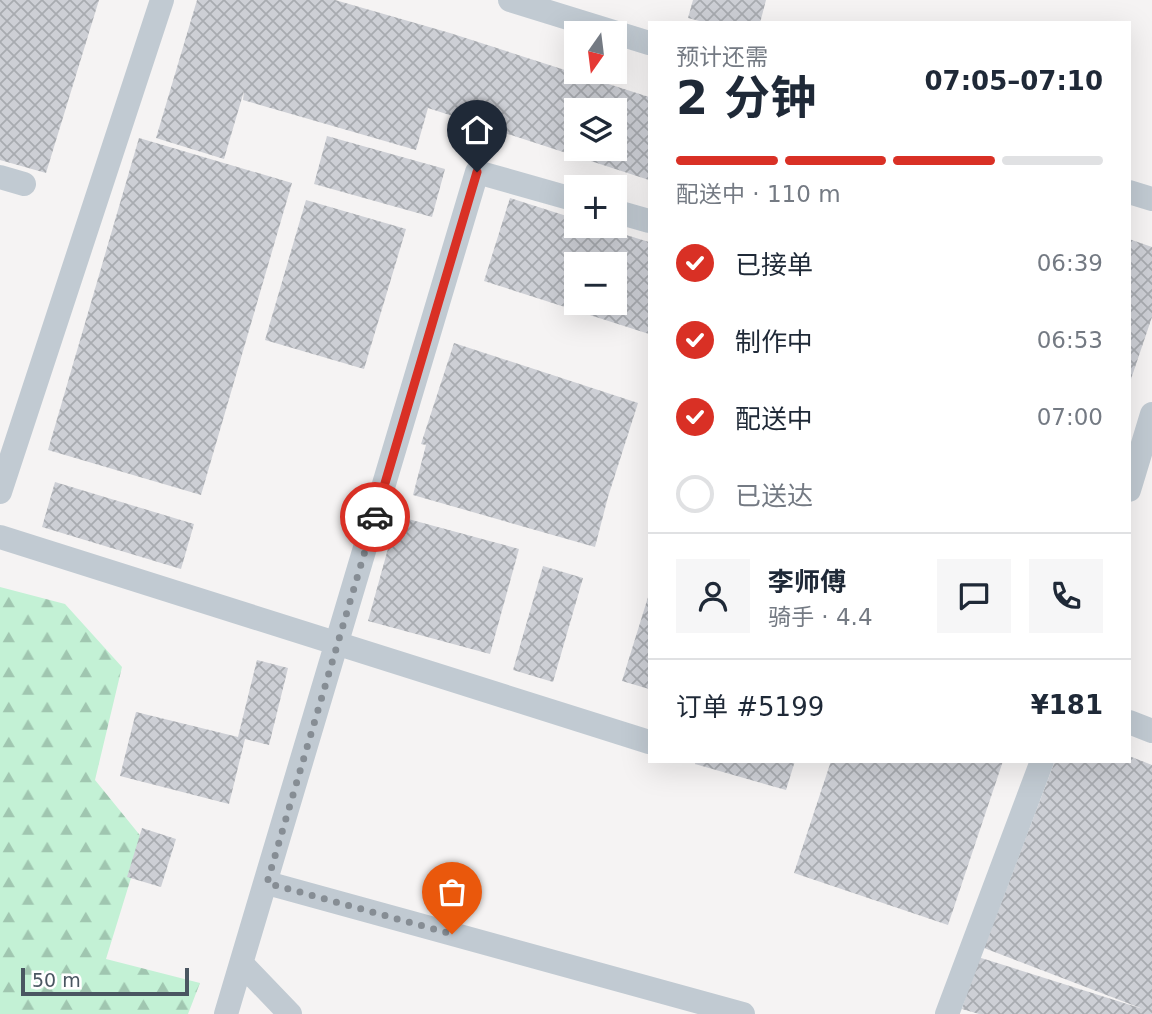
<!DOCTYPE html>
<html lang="zh">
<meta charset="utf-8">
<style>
body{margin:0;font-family:"DejaVu Sans","Noto Sans SC",sans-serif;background:#f6f6f7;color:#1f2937;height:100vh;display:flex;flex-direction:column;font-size:26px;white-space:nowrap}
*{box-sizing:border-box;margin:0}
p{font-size:23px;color:#747a83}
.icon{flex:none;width:38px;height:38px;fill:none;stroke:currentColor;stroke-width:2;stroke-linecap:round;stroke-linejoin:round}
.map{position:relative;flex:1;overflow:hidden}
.drawer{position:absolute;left:648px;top:21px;width:483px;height:742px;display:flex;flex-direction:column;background:#fff;border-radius:0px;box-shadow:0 7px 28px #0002}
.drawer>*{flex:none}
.needle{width:46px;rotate:194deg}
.buttons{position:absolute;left:564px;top:21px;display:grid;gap:14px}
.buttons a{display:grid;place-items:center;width:63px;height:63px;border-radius:0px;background:#fff;box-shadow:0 7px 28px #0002;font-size:35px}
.scale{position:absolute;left:21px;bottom:18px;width:168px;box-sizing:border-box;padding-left:7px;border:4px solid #4a5661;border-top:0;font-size:19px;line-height:24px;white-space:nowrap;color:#4a5661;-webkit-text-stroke:5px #fff;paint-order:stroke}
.pin{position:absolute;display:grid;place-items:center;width:60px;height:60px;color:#fff;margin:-72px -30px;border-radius:50% 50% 50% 0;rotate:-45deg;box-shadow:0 0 7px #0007}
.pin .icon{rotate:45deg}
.courier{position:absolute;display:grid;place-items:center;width:70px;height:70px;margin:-35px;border:5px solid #d93025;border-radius:50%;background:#fff;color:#222;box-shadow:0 2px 9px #0007}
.summary em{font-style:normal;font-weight:700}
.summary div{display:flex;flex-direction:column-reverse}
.summary{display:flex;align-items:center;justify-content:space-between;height:119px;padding:0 28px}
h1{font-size:46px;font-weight:700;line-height:52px}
.bar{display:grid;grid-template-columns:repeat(4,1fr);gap:10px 7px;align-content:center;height:84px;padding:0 28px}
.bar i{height:9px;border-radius:5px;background:#e0e1e3}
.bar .on{background:#d93025}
.bar p{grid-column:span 4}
.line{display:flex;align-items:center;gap:18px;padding:0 28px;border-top:2px solid #e0e1e3}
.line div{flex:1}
.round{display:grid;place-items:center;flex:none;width:74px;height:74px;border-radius:0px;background:#f6f6f7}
ol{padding:0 28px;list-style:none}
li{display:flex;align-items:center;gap:21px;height:77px}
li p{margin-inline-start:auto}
li .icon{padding:7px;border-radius:50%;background:#d93025;color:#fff;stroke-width:4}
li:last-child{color:#747a83}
li i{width:38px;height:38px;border:4px solid #e0e1e3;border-radius:50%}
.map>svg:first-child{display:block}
</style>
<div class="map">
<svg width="1152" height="1014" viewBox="0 0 1152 1014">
<defs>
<pattern id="forest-firs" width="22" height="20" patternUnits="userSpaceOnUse" patternTransform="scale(1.75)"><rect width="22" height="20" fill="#c3f1d5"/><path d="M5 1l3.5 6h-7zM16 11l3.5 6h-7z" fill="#a0c6b0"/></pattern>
<pattern id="building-cross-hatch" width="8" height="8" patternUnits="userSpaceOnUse" patternTransform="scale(1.75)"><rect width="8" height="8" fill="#cdcfd5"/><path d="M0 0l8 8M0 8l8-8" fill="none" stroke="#a8abb0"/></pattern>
</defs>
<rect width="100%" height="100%" fill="#f5f3f3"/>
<!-- forest -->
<path fill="url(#forest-firs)" d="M0 587 65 604 122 667 95 780 143 839 106 959 200 983 188 1014H0Z"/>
<!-- building -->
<path fill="url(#building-cross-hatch)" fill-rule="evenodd" d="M0 0H99L46 173 0 160Z
M197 0H335L450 33 649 97V180L428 108 416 150 243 100 244 91 224 159 156 138ZM576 110H614V149H576Z
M693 0H766L760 23H707L688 18Z
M327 136 445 169 432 217 314 184Z
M139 138 292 183 201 495 48 450Z
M510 198 576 219V226H597L649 242V334L484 281ZM576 264H614V303H576Z
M306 200 406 229 364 369 265 340Z
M1129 239 1152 247V317L1129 385Z
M454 343 638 403 608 497 595 547 413 495 426 445 421 444Z
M55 482 194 524 181 569 42 527Z
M397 516 519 549 490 654 368 621Z
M543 566 583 578 553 682 513 670Z
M649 594V689L622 681Z
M257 660 288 668 269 745 245 739 229 804 120 776 136 712 238 737Z
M1129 756 1152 765V1014H979L962 1009 978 957 1143 1009 984 948 1055 761H1129Z
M696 761H795L786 790 695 764Z
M831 761H1003L948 925 794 873Z
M142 828 176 839 161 887 127 877Z"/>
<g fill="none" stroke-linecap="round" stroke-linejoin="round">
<!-- minor -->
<path stroke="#c1cad2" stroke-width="24" d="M510 0 649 43
M0 177 24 184
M1129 192 1152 199
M614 211 649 221
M1129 490 1152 414
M0 492 162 0
M0 537 649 742
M1129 722 1152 731
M267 883 743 1014
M242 964 290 1014
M226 1014 477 172 576 200
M947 1014 1042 761"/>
</g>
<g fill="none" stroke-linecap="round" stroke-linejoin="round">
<!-- done -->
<path stroke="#868d94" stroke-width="7" stroke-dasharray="0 12.6" d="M375 517 267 883 452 934"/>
<!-- route -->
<path stroke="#d93025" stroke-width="9" d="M375 517 477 172"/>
</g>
</svg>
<div class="buttons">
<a><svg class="needle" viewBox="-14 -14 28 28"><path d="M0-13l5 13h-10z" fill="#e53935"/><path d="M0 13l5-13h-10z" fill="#747a83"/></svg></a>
<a><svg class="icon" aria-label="layers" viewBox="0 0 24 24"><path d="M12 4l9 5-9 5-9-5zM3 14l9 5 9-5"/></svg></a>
<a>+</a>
<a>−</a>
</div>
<div class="scale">50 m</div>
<div class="pin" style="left:452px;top:934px;background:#ea580c"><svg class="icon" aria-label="bag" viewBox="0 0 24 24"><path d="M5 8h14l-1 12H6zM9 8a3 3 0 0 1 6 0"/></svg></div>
<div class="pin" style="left:477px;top:172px;background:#1f2937"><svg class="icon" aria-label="home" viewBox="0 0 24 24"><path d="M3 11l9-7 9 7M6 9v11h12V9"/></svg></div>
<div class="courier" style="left:375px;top:517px"><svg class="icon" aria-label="car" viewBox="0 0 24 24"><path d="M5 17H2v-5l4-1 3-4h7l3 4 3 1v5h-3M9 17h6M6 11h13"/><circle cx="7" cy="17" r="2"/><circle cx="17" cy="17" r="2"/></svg></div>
<section class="drawer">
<div class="summary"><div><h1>2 分钟</h1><p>预计还需</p></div><em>07:05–07:10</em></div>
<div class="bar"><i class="on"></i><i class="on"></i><i class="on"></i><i></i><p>配送中 · 110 m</p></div>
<ol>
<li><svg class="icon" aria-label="check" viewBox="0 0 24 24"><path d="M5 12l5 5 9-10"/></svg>已接单<p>06:39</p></li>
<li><svg class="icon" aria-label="check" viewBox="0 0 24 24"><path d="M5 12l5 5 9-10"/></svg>制作中<p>06:53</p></li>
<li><svg class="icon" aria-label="check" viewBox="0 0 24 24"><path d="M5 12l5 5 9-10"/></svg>配送中<p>07:00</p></li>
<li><i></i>已送达</li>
</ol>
<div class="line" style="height:126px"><a class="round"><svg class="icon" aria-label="person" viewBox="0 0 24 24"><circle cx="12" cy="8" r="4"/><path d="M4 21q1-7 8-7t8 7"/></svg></a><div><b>李师傅</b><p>骑手 · 4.4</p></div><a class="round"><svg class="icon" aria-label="chat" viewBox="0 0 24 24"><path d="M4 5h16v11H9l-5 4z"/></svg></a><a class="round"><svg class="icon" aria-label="phone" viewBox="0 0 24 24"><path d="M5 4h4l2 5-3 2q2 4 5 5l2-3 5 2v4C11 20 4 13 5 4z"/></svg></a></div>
<div class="line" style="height:91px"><div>订单 #5199</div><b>¥181</b></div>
</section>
</div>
